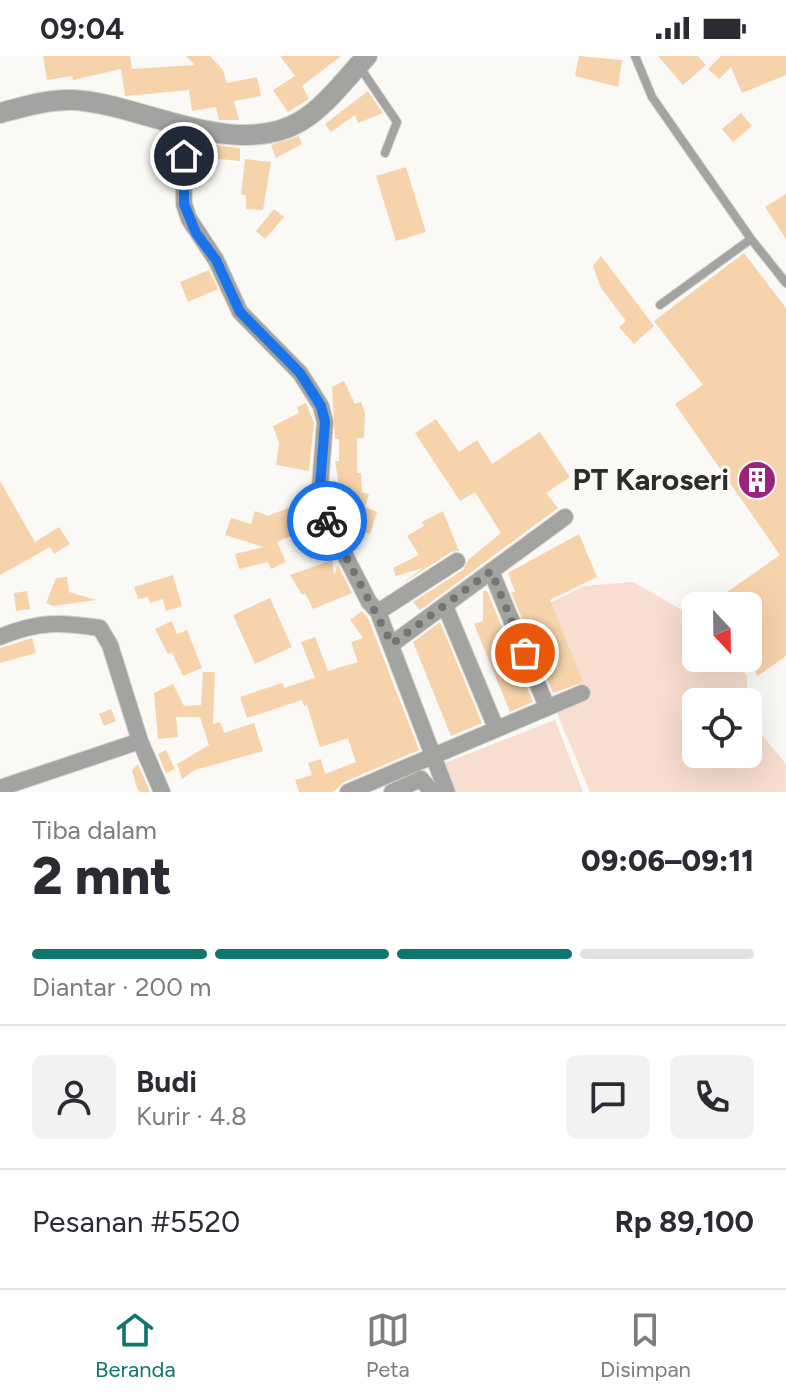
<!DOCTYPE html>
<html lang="id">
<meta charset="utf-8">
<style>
body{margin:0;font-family:Figtree,sans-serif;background:#f2f2f3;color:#2b2b33;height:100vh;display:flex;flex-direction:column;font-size:30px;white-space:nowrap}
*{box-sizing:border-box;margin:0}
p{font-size:26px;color:#7c7c81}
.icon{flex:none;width:44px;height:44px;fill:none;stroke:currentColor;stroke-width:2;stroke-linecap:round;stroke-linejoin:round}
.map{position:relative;height:736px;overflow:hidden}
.panel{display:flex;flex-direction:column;background:#fff;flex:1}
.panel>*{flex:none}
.needle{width:52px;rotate:158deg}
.fabs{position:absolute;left:682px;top:536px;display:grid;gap:16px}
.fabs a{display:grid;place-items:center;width:80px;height:80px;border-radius:12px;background:#fff;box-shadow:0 8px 32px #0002;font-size:40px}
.pin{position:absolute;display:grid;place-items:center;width:68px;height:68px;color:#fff;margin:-34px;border:4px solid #fff;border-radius:50%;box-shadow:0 2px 8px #0007}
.courier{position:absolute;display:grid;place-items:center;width:80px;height:80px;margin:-40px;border:6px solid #1a73e8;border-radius:50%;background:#fff;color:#222;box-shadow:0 2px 10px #0007}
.headline em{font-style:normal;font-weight:800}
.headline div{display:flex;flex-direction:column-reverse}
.headline{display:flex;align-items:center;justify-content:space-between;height:136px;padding:0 32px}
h1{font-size:52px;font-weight:800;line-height:60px}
.bar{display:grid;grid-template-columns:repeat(4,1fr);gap:12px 8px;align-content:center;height:96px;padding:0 32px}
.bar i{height:10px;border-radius:6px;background:#e1e1e2}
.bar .current{background:#0f766e}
.bar p{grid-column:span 4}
.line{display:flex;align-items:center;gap:20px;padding:0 32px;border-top:2px solid #e1e1e2}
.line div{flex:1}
.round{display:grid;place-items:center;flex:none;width:84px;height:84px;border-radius:12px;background:#f2f2f3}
.status{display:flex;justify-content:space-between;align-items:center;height:56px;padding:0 40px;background:#fff;direction:ltr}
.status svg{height:22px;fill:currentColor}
.tab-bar{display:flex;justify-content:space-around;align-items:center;height:112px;border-top:2px solid #e1e1e2;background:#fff;font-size:22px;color:#7c7c81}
.tab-bar a{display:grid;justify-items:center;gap:4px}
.tab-bar .current{color:#0f766e}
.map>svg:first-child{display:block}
</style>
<div class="status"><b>09:04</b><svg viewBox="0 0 49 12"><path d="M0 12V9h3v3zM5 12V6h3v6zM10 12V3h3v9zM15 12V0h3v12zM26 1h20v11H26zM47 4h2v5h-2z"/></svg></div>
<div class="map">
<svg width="786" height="736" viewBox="0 0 786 736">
<rect width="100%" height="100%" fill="#faf9f6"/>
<!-- green -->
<path fill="#f8ded0" d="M633 526 696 562V602H732L747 620V646H696V698H748V662L786 708V736H590L554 650 582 639 548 548 584 530Z
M555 664 583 736H453L442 708Z"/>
<!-- building -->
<path fill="#f6d3ab" d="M43 0H130L132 13 195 9 186 0H210L223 14 227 27 257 21 261 40 234 45 239 64H219L216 51 192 55 189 34 125 40 121 13 73 24 72 20 47 24Z
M280 0H341L302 30 309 43 288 56 273 34 295 20Z
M579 0 622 4 618 31 575 20Z
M658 0H698L706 9 683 29Z
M721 0H786V19L742 37 731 11 719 23 708 13Z
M368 35 383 57 358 67 355 59 331 76 325 68Z
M741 57 752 70 733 86 722 73Z
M299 80 302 88 276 102 271 89Z
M209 88 240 92V105L209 102Z
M245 103 271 106 263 154 246 153V139L241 138Z
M406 111 426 176 396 185 376 120Z
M786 138V183L765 151Z
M274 153 284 161 265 183 256 175Z
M744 197 786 252V600L758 620 748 606V550H707L780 499 675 348 703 329 654 265Z
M601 200 654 270 634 288 619 271 626 265 601 232 593 210Z
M209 214 218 233 188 246 180 226Z
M344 325 355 348 361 346 365 357 364 382H357V417H361L362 436 369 438 365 451 377 456 370 478 350 471 353 448 343 446 346 430H339L335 405H339V383H335L332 331Z
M306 347 314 367 309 415 276 409 279 387 273 370 299 357 297 351Z
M436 363 459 396 477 384 492 408 540 376 570 421 546 437 558 452 420 554 413 546 463 514 468 504 501 477 475 436 460 445 415 377Z
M0 425 35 486 59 471 70 488 54 498 50 491 0 519Z
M303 446 316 477 321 476 327 488 308 491 305 474 277 486 286 506 271 513 268 506 239 513 235 498 263 491 225 479 231 462 251 468 255 455 268 460Z
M443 455 459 495 451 496 400 529 423 512 396 520 393 512 419 499 407 480 424 470 422 466Z
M579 478 597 521 550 544 583 626 553 637 511 536H515L508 517Z
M332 504 334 519 338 509 352 537 313 553 305 537 302 539 290 519Z
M173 519 182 550 166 555 163 543 150 547 148 541 138 543 134 531Z
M67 521 69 536 96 544 53 550 46 547 56 522Z
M27 535 30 553 16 555 14 537Z
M483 535H487L533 646 510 656 474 568 483 565Z
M270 542 292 591 255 608 233 559Z
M362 555 368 562 419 694 344 726 333 736H299L295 724 312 719 308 707 321 703 325 718 356 706 348 682 320 691 307 649 304 650 302 644 247 662 240 641 282 627 284 632 315 622 301 586 315 581 328 615 358 606 351 586 363 582 350 564Z
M172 565 177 578 187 574 202 612 183 620 172 597 168 598 155 573Z
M440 566 482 667 451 680 413 586Z
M32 582 36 597 0 607V592Z
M203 616H215L213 668 220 666 224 677 254 667 263 695 195 714 182 723 177 708 209 689 200 661H176L178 681 158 683 154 637 173 628 184 650 201 649Z
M111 653 116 665 104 670 99 658Z
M166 694 175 713 166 717 158 698Z
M138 708 150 736H140L137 732 132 714Z"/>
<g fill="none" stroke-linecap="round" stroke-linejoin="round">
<!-- service casing -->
<g stroke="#d5d4d1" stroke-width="10">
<path id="service" d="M635 0 652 41 751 183 786 227
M359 10 397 66 385 97
M660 249 751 183"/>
</g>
<!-- minor casing -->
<g stroke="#d5d4d1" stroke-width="18">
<path id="minor" d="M183 72 184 148 189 163 216 204 240 256 300 317 321 350 325 366 320 430 327 464 369 546 378 556 447 736
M491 515 547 651
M445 550 496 672
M378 556 457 505
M0 581C38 565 60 566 100 572L110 589 140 685 162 736
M392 588 565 461
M0 732 140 685
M348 736 582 637
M392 736 421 723 432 736"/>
</g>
<!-- tertiary casing -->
<g stroke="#d5d4d1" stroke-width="22">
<path id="tertiary" d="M0 57C23 51 48 43 73 44 139 47 235 105 301 65 326 50 347 21 367 0"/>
</g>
<!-- service -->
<use href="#service" stroke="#a3a3a1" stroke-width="8"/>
<!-- minor -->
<use href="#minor" stroke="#a3a3a1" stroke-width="16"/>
<!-- tertiary -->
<use href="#tertiary" stroke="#a3a3a1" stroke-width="20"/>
</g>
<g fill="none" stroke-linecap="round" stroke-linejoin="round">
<!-- done -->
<path stroke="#747472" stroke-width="8" stroke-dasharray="0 14.4" d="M327 465 392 588 491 515 525 597"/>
<!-- route -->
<path stroke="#1a73e8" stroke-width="10" d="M184 100V148L196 177 216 204 240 256 300 317 321 350 325 366 320 430 327 465"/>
</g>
<!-- icons -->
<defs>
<g id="building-disc" transform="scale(2)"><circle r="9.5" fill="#9a237d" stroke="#faf9f6"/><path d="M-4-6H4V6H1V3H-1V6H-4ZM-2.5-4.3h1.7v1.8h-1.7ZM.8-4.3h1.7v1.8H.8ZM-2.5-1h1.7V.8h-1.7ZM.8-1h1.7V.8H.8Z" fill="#fff"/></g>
</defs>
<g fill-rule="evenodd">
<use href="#building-disc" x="757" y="424"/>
</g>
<g text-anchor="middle" stroke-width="6" stroke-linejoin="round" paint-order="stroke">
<!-- poi labels -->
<g font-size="30" font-weight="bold" fill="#2c2c2b" stroke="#faf9f6" text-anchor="end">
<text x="729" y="434">PT Karoseri</text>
</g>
</g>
</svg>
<div class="fabs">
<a><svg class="needle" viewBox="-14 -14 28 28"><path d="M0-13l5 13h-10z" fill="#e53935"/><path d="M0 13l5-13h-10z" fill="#7c7c81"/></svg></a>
<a><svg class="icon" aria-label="locate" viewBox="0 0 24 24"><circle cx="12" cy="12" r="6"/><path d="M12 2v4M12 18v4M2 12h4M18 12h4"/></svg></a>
</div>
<div class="pin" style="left:525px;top:597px;background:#ea580c"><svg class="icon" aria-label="bag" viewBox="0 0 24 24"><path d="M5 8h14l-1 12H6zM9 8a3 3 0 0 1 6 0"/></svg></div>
<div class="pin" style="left:184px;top:100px;background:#1f2937"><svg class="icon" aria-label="home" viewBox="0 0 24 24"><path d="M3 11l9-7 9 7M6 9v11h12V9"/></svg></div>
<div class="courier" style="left:327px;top:465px"><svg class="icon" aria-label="bike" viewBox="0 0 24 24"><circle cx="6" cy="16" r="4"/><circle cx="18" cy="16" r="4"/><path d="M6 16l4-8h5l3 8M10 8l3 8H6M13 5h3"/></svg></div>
</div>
<section class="panel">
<div class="headline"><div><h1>2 mnt</h1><p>Tiba dalam</p></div><em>09:06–09:11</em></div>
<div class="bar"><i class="current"></i><i class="current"></i><i class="current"></i><i></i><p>Diantar · 200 m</p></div>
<div class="line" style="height:144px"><a class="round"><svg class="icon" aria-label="person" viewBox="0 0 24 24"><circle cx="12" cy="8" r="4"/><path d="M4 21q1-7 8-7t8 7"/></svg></a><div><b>Budi</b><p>Kurir · 4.8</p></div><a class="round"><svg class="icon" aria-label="chat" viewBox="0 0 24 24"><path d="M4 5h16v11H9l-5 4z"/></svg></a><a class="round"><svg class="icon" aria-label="phone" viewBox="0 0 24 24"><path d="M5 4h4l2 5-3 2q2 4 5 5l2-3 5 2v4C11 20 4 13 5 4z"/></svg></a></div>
<div class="line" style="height:104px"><div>Pesanan #5520</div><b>Rp 89,100</b></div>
</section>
<nav class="tab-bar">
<a class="current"><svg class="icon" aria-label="home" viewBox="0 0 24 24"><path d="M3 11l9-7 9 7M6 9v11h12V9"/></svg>Beranda</a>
<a><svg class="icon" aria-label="map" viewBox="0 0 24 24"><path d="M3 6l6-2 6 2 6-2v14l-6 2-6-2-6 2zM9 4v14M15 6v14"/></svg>Peta</a>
<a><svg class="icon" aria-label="saved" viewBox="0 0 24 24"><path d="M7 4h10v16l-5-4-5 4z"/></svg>Disimpan</a>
</nav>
